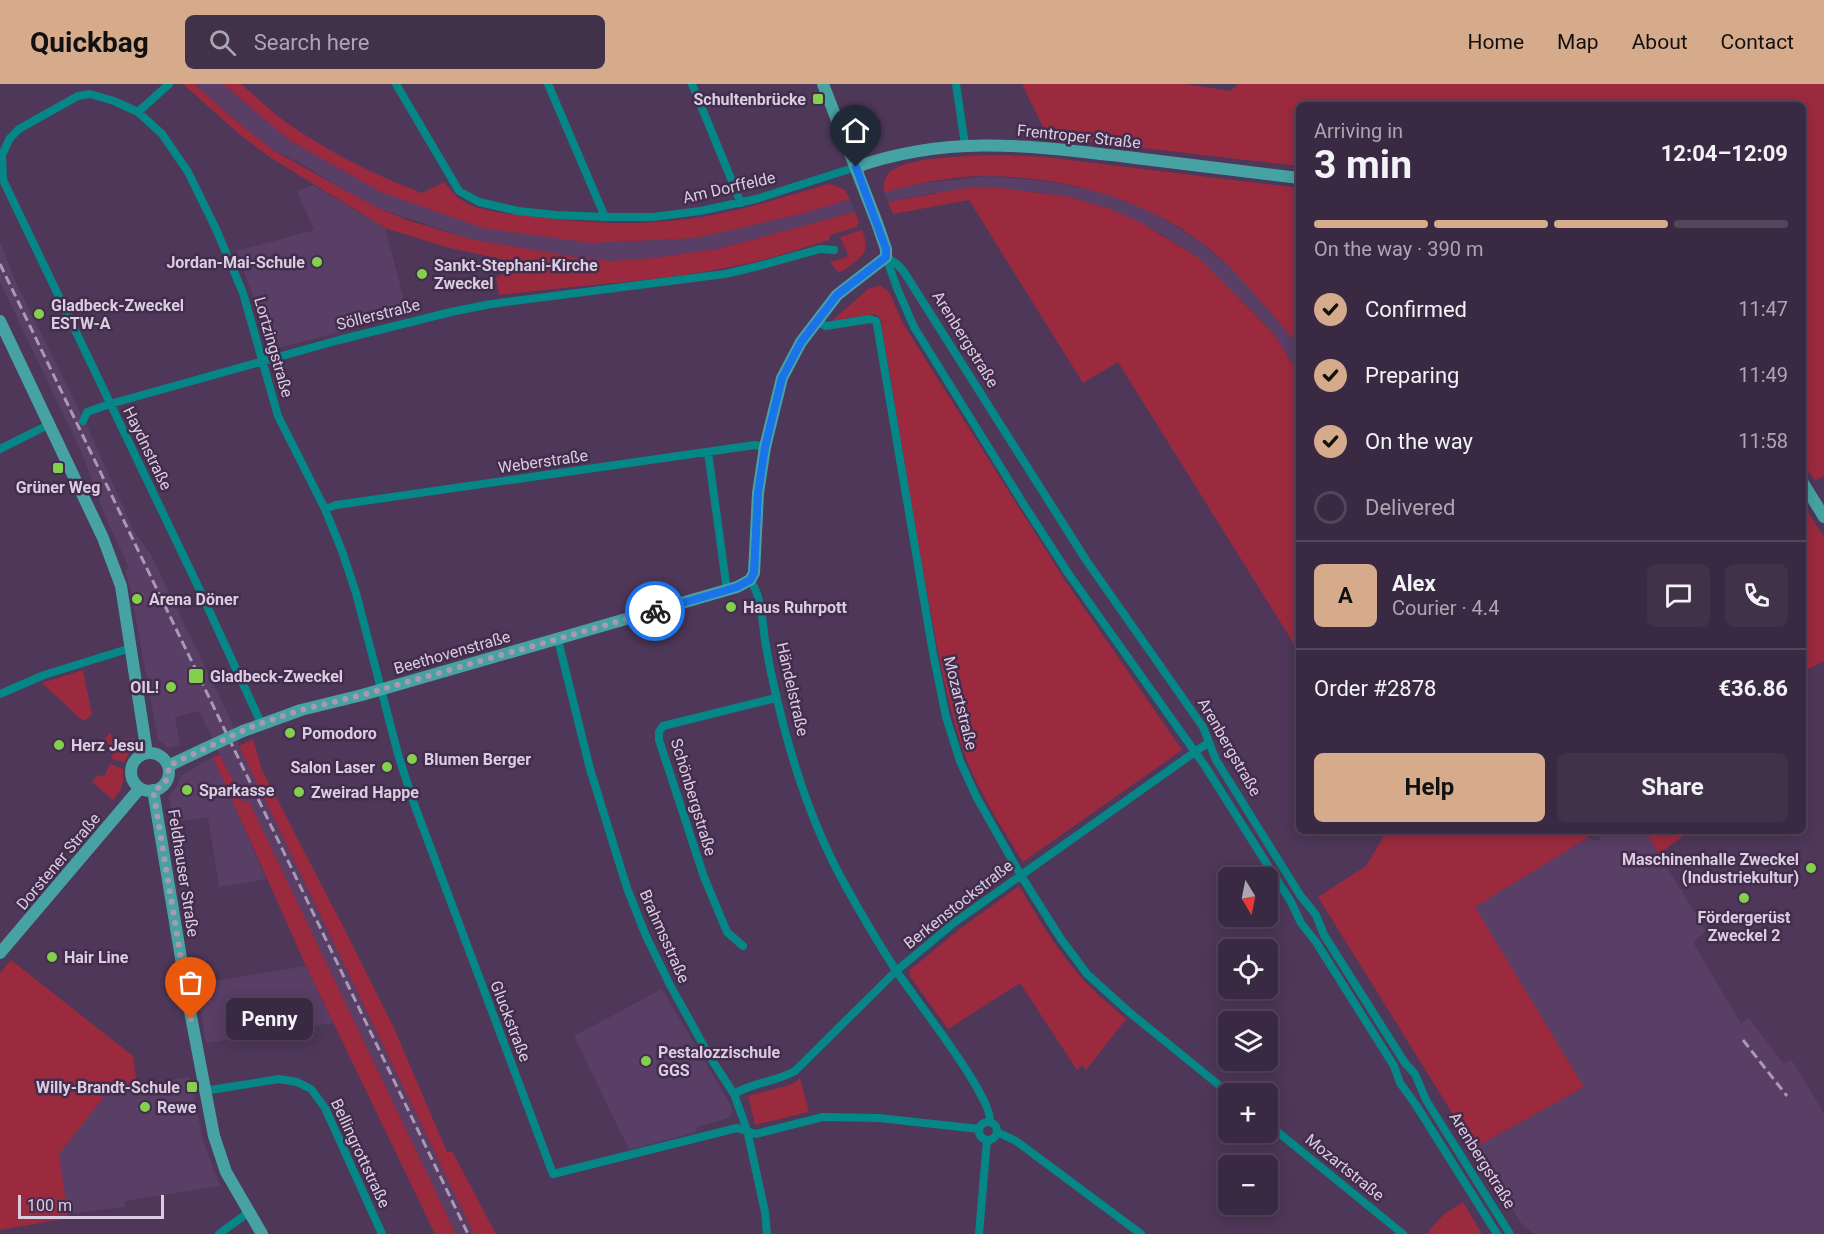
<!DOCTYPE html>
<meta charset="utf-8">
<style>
body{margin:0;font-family:Roboto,sans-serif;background:#413149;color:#f1f3f6;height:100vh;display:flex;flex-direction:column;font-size:22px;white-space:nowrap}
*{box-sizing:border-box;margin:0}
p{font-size:20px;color:#aba6b2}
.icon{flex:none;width:33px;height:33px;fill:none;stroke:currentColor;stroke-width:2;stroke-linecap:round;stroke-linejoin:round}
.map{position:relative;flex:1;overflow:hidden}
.drawer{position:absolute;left:1296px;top:18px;width:510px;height:732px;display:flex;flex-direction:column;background:#3a2942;border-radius:9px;box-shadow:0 3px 15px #0003,0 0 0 2px #54455b}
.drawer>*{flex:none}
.needle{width:39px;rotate:170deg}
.buttons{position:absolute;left:1218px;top:783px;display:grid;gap:12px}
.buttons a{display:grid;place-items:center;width:60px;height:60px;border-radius:9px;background:#3a2942;box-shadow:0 3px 15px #0003,0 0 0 2px #54455b;font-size:30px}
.scale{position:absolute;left:18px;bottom:15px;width:146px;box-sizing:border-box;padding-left:6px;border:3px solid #dbcde1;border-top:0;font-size:16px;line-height:21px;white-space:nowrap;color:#dbcde1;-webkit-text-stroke:4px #432d4d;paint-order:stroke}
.pin{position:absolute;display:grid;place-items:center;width:51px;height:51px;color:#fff;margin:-62px -26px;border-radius:50% 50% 50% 0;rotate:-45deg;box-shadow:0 0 6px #0007}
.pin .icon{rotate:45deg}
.courier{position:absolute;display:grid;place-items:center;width:60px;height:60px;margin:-30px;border:4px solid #1a73e8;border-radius:50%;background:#fff;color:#222;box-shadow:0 2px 8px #0007}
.bubble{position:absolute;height:42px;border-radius:9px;background:#3a2942;box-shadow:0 3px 15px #0003,0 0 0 2px #54455b;font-size:20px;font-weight:700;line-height:42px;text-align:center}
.head em{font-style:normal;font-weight:700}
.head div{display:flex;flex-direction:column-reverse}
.head{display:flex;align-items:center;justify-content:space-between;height:102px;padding:0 18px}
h1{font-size:39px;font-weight:700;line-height:45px}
.bar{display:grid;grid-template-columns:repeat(4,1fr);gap:9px 6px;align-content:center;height:72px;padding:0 18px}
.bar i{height:8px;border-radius:4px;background:#54455b}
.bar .active{background:#d6ab8b}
.bar p{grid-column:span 4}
.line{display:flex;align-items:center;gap:15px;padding:0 18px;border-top:2px solid #54455b}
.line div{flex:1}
.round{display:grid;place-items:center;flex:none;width:63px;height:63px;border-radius:9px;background:#413149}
ol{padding:0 18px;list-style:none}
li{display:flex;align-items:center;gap:18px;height:66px}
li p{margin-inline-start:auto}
li .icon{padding:6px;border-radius:50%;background:#d6ab8b;color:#111;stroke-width:4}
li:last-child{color:#aba6b2}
li i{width:33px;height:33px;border:3px solid #54455b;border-radius:50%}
.action{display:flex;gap:12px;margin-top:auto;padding:12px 18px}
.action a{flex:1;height:69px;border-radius:9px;background:#d6ab8b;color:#111;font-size:24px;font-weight:700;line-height:69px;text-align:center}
.action a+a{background:#413149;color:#f1f3f6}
header{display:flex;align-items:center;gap:36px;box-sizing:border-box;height:84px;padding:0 30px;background:#d6ab8b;color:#111}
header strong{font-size:28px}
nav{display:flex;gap:33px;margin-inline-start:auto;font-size:21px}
.search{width:420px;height:54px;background:#413149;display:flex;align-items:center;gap:15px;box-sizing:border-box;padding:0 21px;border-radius:9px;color:#aba6b2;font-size:22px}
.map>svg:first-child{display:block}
</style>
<header>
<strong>Quickbag</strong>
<div class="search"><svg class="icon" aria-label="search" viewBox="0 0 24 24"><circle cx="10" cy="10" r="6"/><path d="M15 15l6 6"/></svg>Search here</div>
<nav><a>Home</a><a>Map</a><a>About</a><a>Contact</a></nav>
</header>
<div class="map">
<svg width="1824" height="1150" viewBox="0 0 1824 1150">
<rect width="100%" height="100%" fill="#4e3758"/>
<!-- built -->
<path fill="#593e65" d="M195 0H223L289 56 381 108 592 159 696 154 805 129 850 115 855 128 717 165 653 174 610 177 575 173 470 155 380 125 346 107 300 79 273 66 223 26Z
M991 92 1051 98 1106 109 1152 128 1201 158 1243 195 1299 261V291L1274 250 1199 174 1159 149 1107 124 1065 112 1037 108 933 109 888 118 884 108 917 100Z
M313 101 385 144 408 230 271 266 267 264 252 208 236 167 314 146 297 107Z
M0 157 16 199 88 344 134 447 150 469 229 632 239 662 474 1150H456L249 718 244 720 199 627 175 633 180 661 168 664 158 656 131 508 125 486 129 484 105 432 83 372 0 198Z
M213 673 218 683 266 795 219 803 208 733 173 738 169 712 177 702 180 692Z
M1596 747H1645L1706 847 1693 858 1741 940 1749 934 1784 980 1791 975 1824 1029V1150H1534L1521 1139 1474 1064 1584 1003 1474 823 1587 754 1601 757Z
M306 882 333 939 206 959 196 900Z
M662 905 730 1020 732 1027 729 1034 696 1043 697 1048 629 1066 574 952Z
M190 993 203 1056 220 1102 125 1117V1123L67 1130 58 1070 110 1005Z"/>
<!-- green -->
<path fill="#9c2a3f" d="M183 0H195L223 26 273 66 346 107 380 125 410 137 470 155 575 173 610 177 653 174 717 165 855 128 859 137 857 143 830 151 829 156C799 165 768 176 736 182 658 198 578 201 499 211L496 194 505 189 502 175 449 164 385 144 271 74 239 50Z
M223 0H241C255 12 268 25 283 36 326 67 373 90 422 109L444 98C450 105 455 112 463 117 480 127 502 129 521 131 584 140 650 143 713 131 752 123 791 111 829 100L844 105 850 115 805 129 696 154 592 159 483 144 381 108 289 56Z
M1022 0H1185L1231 7 1237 0H1824V392L1815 397 1803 379V21H1299V82L1048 53Z
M998 71 1045 73 1299 104V261C1267 226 1240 188 1202 159 1142 114 1066 94 992 92 956 91 919 99 884 108 883 102 884 95 888 90 902 72 975 72 998 71Z
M966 104H999L1065 112 1107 124 1138 137 1199 174 1274 250 1299 291V568L1118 278 1083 299 969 116 893 130 888 118Z
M862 146C872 170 860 173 843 187L838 188 830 178 845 174 848 170 840 153Z
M880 201 890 209 902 238 1066 498 1182 666 1023 778C1003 745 980 711 966 674 947 623 938 567 928 514 911 423 897 331 881 239L892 233 881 238 879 233 875 230 832 237 868 205Z
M1803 420 1824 453V577L1803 588Z
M83 586 92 631 83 637 42 599Z
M110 649 114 657 134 654 133 663 124 678 112 675V663L104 655Z
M253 655 262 686 347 850 394 944 447 1068 452 1067 496 1150H474L239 662Z
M220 671 244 719 249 717 456 1150H435L306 882 213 673Z
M110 680 123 685C123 702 124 702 113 716L92 698 97 692 105 691Z
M1387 747H1588L1587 754 1475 823 1584 1003 1474 1064 1318 813 1366 782Z
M1645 747H1690L1659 770Z
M1019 802C1041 839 1064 878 1095 908 1105 917 1116 926 1126 935L1086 986 1082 981 1077 986 1020 899 948 945 910 892V886L960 845Z
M11 876 133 972 137 1002 110 1005 59 1070 68 1134 0 1146V889Z
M800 994 809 1028 755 1041 748 1012 793 1000Z
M1463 1118 1482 1150H1426L1444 1130Z"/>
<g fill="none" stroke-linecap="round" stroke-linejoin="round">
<!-- street -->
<path stroke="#058787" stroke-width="8" d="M396 0 459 107 479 118 518 127 556 131 605 133H653L700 127 756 115 856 83
M548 0 605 133
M692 0 741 119
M956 0 965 61
M138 28 169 0
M886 173 897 180 904 188 1086 476 1203 643 1216 676 1300 811 1316 831 1324 851 1405 979 1415 990 1426 1016 1510 1150
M886 173 897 204 914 243 1026 424 1068 489 1205 682 1291 818 1301 839 1316 858 1394 982 1400 999 1416 1021 1497 1150
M815 237 826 242 870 235 876 237 877 241 933 569 946 633 960 677 977 714 1020 790 1061 855 1087 890 1129 928 1230 1010
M83 337 87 328 110 320 339 256 451 228 491 220 725 190 755 183 820 165 834 166
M0 365 48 341
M708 368 727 506
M325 425 336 421 755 361 765 363
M750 496C763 514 762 541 766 562 769 580 773 598 777 615 792 679 812 741 844 799 860 828 877 857 895 885 912 911 994 1014 990 1038
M558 556 590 685 627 804 646 852 670 901 710 973 734 1010 747 1046 765 1128 767 1150
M0 610 44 591 131 564
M261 639 195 496 3 96 2 71 10 54 19 45 78 12 90 10 114 17 138 28 162 50 188 88 216 145 243 209 278 332 325 425 342 467 356 509 398 670 413 717 553 1090 737 1044 756 1050 823 1033 879 1034 979 1045
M743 862 727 848 704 793 659 656V648L663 642 776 614
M204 1007 279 995 297 998 311 1005 325 1024 382 1150
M734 1010C753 998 776 998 795 987L896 887 955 838 1209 658
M979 1047a9 9 0 1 1 18 0a9 9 0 1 1-18 0Z
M1268 1040 1403 1150
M997 1048 1016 1057 1141 1150
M219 1150 249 1128
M979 1150 987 1056"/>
<!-- secondary -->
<path stroke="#47a3a3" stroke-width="12" d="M856 83C950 50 1031 62 1127 73 1184 80 1242 87 1299 94
M0 237 103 454 121 502 147 669
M1803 399 1824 433
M243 647 301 626 362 611 737 503 750 496 754 489 758 409 765 363 782 294 801 258 837 211 886 173V165L877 139 823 0
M131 688a19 19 0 1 1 38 0a19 19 0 1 1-38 0Z
M168 682 204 665
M153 706 189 922 214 1052 226 1088 262 1150
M0 869 140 704"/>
<!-- rail -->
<path stroke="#aa99b2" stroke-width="3" stroke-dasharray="9 4.5" stroke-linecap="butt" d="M0 180 468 1150
M1743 956 1787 1012"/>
<!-- secondary-bridge -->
<path stroke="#47a3a3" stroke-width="12" d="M204 665 243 647"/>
</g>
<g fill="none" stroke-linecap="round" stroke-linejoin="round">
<!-- done -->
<path stroke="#aa98b1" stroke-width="6" stroke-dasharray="0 10.8" d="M191 935 153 706C165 702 170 694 168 682L253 642 301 626 362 611 655 527"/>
<!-- route -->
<path stroke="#1a73e8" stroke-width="8" d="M655 527 737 503 750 496 754 489 758 409 765 363 782 294 801 258 837 211 886 173V165L856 83"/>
</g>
<!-- markers -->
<g fill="#84d04e" stroke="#432d4d" stroke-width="2">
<rect x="812" y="9" width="12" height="12" rx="3"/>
<circle cx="317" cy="178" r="6"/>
<circle cx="422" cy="190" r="6"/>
<circle cx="39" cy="230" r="6"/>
<rect x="52" y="378" width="12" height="12" rx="3"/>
<circle cx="137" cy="515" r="6"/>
<circle cx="731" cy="523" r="6"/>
<rect x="188" y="584" width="16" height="16" rx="3"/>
<circle cx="171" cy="603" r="6"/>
<circle cx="290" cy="649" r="6"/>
<circle cx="59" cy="661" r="6"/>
<circle cx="412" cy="675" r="6"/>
<circle cx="387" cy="683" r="6"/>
<circle cx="187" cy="706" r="6"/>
<circle cx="299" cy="708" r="6"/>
<circle cx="1811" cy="784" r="6"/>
<circle cx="1744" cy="814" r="6"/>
<circle cx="52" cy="873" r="6"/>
<circle cx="646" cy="977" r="6"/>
<rect x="186" y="997" width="12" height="12" rx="3"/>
<circle cx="145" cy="1023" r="6"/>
</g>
<g text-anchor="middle" stroke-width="5" stroke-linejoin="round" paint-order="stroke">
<!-- poi labels -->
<g font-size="16" font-weight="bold" fill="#dbcde1" stroke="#432d4d" text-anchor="start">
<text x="806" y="21" text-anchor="end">Schultenbrücke</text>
<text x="305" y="184" text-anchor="end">Jordan-Mai-Schule</text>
<text x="434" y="187">Sankt-Stephani-Kirche<tspan x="434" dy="18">Zweckel</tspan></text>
<text x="51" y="227">Gladbeck-Zweckel<tspan x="51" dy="18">ESTW-A</tspan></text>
<text x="58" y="409" text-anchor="middle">Grüner Weg</text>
<text x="149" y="521">Arena Döner</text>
<text x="743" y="529">Haus Ruhrpott</text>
<text x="210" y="598">Gladbeck-Zweckel</text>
<text x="159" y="609" text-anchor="end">OIL!</text>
<text x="302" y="655">Pomodoro</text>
<text x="71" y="667">Herz Jesu</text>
<text x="424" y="681">Blumen Berger</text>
<text x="375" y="689" text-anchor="end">Salon Laser</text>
<text x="199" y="712">Sparkasse</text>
<text x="311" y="714">Zweirad Happe</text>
<text x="1799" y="781" text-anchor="end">Maschinenhalle Zweckel<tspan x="1799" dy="18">(Industriekultur)</tspan></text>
<text x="1744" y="839" text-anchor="middle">Fördergerüst<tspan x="1744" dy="18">Zweckel 2</tspan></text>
<text x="64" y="879">Hair Line</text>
<text x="658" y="974">Pestalozzischule<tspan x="658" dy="18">GGS</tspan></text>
<text x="180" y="1009" text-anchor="end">Willy-Brandt-Schule</text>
<text x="157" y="1029">Rewe</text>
</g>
<!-- street labels -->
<g font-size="16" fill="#dbcde1" stroke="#432d4d">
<text transform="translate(1079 52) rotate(6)" y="6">Frentroper Straße</text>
<text transform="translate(729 103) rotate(-13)" y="6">Am Dorffelde</text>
<text transform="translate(378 230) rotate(-14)" y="6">Söllerstraße</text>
<text transform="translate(966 255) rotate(58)" y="6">Arenbergstraße</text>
<text transform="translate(274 263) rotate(74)" y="6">Lortzingstraße</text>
<text transform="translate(148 364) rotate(64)" y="6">Haydnstraße</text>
<text transform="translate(543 377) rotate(-8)" y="6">Weberstraße</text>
<text transform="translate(452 568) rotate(-16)" y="6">Beethovenstraße</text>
<text transform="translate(793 605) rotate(77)" y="6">Händelstraße</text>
<text transform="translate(961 619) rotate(76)" y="6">Mozartstraße</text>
<text transform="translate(1230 663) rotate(60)" y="6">Arenbergstraße</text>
<text transform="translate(694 713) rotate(73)" y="6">Schönbergstraße</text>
<text transform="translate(58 777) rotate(-50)" y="6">Dorstener Straße</text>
<text transform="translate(184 789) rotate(81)" y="6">Feldhauser Straße</text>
<text transform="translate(958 820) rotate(-38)" y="6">Berkenstockstraße</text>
<text transform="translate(665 852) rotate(66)" y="6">Brahmsstraße</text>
<text transform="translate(511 937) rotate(69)" y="6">Gluckstraße</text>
<text transform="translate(361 1069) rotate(65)" y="6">Bellingrottstraße</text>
<text transform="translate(1483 1076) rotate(58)" y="6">Arenbergstraße</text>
<text transform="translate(1345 1083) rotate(39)" y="6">Mozartstraße</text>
</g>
</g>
</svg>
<div class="buttons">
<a><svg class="needle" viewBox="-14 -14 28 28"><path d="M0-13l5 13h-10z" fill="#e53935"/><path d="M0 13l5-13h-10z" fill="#aba6b2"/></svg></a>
<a><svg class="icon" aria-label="locate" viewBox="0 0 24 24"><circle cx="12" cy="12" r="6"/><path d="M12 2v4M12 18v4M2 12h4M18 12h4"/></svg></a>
<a><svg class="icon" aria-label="layers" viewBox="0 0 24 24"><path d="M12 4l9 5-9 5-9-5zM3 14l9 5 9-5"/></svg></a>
<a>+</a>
<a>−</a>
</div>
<div class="scale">100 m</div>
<div class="pin" style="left:191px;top:935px;background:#ea580c"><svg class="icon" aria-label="bag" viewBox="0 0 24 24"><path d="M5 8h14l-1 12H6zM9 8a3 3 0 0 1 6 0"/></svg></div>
<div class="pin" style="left:856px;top:83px;background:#1f2937"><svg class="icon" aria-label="home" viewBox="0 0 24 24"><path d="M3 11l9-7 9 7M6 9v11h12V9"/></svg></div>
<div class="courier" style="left:655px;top:527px"><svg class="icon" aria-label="bike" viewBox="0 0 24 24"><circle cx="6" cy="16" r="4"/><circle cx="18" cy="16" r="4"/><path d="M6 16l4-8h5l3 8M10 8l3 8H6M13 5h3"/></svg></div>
<div class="bubble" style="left:226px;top:914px;width:87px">Penny</div>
<section class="drawer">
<div class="head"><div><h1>3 min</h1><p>Arriving in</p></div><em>12:04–12:09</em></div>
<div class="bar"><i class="active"></i><i class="active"></i><i class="active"></i><i></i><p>On the way · 390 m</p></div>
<ol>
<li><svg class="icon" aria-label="check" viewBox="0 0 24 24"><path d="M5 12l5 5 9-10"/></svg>Confirmed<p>11:47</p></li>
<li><svg class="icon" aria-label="check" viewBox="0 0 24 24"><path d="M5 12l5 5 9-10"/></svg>Preparing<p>11:49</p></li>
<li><svg class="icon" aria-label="check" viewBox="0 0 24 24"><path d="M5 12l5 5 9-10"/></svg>On the way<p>11:58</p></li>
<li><i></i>Delivered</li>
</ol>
<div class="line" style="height:108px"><b class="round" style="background:#d6ab8b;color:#111">A</b><div><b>Alex</b><p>Courier · 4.4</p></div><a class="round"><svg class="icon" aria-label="chat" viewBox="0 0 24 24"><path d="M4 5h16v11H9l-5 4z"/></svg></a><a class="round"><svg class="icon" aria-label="phone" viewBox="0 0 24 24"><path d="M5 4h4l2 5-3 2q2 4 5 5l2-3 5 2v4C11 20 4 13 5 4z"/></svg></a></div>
<div class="line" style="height:78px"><div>Order #2878</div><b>€36.86</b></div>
<div class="action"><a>Help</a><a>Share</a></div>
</section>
</div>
